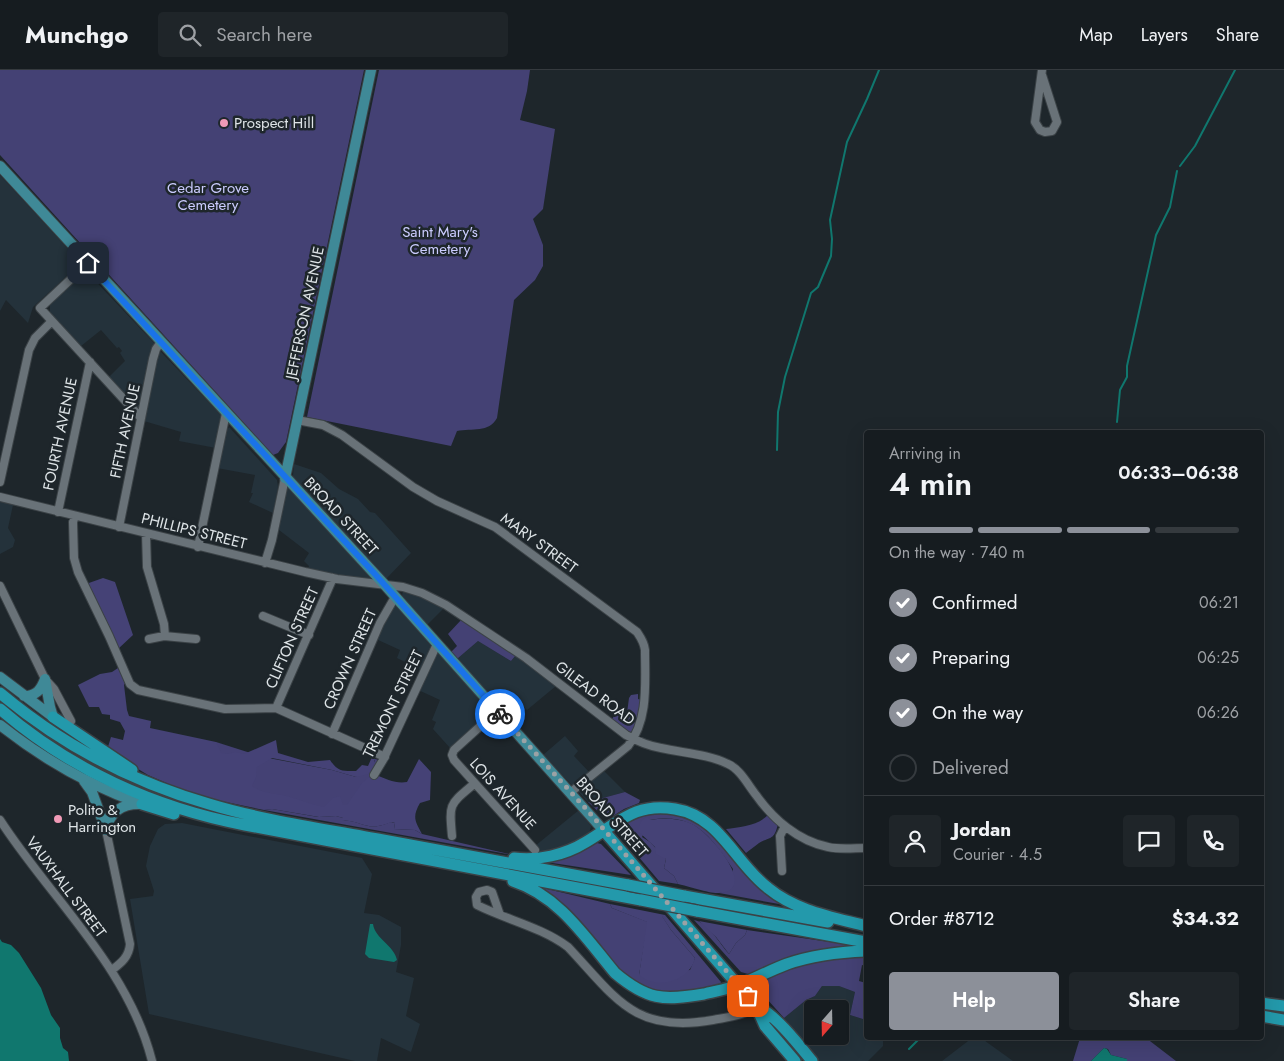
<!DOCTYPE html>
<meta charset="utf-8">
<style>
body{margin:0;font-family:Jost,sans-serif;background:#1f2529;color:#f1f3f6;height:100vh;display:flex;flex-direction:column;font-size:19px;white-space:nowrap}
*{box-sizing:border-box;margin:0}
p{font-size:16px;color:#9ea1a5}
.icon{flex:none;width:28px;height:28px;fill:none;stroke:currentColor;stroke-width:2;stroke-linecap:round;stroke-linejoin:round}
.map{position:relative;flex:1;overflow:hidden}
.sheet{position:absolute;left:864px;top:360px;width:400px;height:610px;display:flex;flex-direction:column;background:#161c20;border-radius:5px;box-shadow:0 5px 20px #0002,0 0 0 1px #353a3e}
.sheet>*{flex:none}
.needle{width:32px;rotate:200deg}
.tools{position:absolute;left:804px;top:930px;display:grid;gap:10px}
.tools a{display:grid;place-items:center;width:45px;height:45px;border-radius:5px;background:#161c20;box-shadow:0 5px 20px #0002,0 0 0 1px #353a3e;font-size:25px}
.pin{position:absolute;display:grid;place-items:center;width:42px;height:42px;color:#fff;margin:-21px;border-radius:10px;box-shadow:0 2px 8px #0006}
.courier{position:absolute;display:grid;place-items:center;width:50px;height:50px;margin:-25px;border:4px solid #1a73e8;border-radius:50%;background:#fff;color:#222;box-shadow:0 1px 6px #0007}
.overview em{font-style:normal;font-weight:600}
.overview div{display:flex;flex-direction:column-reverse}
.overview{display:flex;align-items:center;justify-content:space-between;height:85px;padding:0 25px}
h1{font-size:32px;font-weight:600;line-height:38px}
.bar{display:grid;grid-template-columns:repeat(4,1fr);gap:8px 5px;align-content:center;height:60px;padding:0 25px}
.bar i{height:6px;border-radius:4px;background:#353a3e}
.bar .on{background:#8c9099}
.bar p{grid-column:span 4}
.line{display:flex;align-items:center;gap:12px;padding:0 25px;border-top:1px solid #353a3e}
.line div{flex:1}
.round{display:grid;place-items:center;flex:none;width:52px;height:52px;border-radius:5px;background:#1f2529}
ol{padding:0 25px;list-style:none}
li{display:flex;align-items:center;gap:15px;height:55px}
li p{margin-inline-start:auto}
li .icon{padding:5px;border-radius:50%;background:#8c9099;color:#fff;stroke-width:4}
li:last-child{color:#9ea1a5}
li i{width:28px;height:28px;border:2px solid #353a3e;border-radius:50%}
.button{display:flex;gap:10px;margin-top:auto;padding:10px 25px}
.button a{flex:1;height:58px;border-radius:5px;background:#8c9099;color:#fff;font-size:20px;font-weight:600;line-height:58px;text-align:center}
.button a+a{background:#1f2529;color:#f1f3f6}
header{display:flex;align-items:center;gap:30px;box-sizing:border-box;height:70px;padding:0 25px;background:#161c20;border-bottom:1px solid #353a3e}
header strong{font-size:24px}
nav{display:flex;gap:28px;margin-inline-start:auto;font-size:18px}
.search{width:350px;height:45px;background:#1f2529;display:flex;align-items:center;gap:12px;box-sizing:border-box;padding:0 18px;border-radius:5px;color:#9ea1a5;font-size:19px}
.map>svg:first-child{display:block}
</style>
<header>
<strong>Munchgo</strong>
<div class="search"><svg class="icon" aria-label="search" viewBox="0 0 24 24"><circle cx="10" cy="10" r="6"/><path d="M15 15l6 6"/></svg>Search here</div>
<nav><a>Map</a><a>Layers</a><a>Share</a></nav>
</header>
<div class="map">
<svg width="1284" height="991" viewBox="0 0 1284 991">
<rect width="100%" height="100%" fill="#1e262b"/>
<!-- built -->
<path fill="#24323b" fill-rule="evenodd" d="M0 105 81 193 33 237 28 253 6 230 0 241Z
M86 201 155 274 152 277 140 337 139 339 109 307 125 291 120 283 122 281 119 277 117 278 101 260 81 276 50 243V234Z
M161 282 223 347 216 378 179 371 181 362 144 351 157 284Z
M229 357 277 410 278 417 273 443 249 432 253 423H251L255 405 217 398 227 360Z
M294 394 321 403 339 419 358 429 370 442 375 443 411 483 385 510 387 512 332 504 308 499 309 496 304 491 309 483 279 460 284 425 293 406Z
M0 432 13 435 8 458 15 470 13 477 0 484Z
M403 520 416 524 444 538 427 555 402 526Z
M394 534H396L486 636 485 647 451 679 433 659 436 652 432 650 440 630 414 618 421 600 397 588 400 580 376 569Z
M478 571 511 591 516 585 556 616 527 640 524 637 521 640 519 639 509 648 457 589Z
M565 666 578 681 574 686 590 703 599 696 625 722 588 732 543 685Z
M579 740 591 756 589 764 577 774 538 785 535 776Z
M182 753 362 788 372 804 364 843 379 845 401 857V875L396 902 414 908 406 946 420 954 411 982 381 968 377 991H355L149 944 130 829 153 826 154 821 146 796 150 776 158 759 165 754Z
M822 916H839L855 922 850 945 866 950V968H882L883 970V976L868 991H818L784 948 806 930 815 926ZM812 939H840V966H812Z
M972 968H981L1013 991H942Z"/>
<!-- green -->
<path fill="#444174" d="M0 0H364L286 372 278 383 273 385 0 85Z
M379 0H530L527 21 520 50 555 59 543 139 533 149 543 175V196L535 210 514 230 497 348C489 363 472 358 457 361L451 376 307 347Z
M462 549 516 585 511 591 478 571 457 589 451 582 457 576 448 564Z
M216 672 263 687 332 700 356 707 375 691V689L379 690 356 746 215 712Z
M625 722 640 730 639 733 624 739 610 748 603 746 588 732Z
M272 739 318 747 336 746 343 748V750C365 752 367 762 391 752L395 753 394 759 415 760 422 764 513 785 264 740Z
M672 742 701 752 780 832 779 834 719 823 728 820 733 799C711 767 695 742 650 750L642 767 650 772 666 789 664 798 674 806 678 814 659 811 622 767V757L624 753 644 744Z
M768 745 778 754C774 770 772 766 759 773 755 776 750 780 746 783L726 759C740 757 757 756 768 745Z
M597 773 601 774 631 805 546 792Z
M543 818 610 834 612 838 648 852 639 905 690 900 695 888 671 860 661 845H665L721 912 719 916 709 919 661 923 630 911 539 819Z
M694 850C709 853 719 873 729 884L736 873 745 865 747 860 851 875 850 878 748 904 741 902 731 891Z
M866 885V896L862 895 859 911 866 913V950L850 945 855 922 839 916H822L815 926 806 930 784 948 757 918 760 911 765 907 823 888Z
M1080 968H1146L1176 991H1127V989L1111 985 1108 979 1104 978 1091 991H1073Z"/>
<!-- forest -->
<path fill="#454276" d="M103 508 115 512 133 565 118 579 86 514Z
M118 598 125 613 124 615 127 640 129 646 151 651 150 658 216 672 221 683 228 684 235 682 244 684 276 670 278 683 308 692 330 690C338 702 343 701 356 701L362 695 368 696 372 687 375 689 373 697 368 704 356 707 332 700 272 688 257 697 256 707 252 716C263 723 270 723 282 725 296 728 309 734 324 737L333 728 340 726 343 735H347L362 713 368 708 376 705C386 709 396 714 407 712L419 689 431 702 430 730 420 733C412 747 415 751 422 764L415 760 394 759 395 753 392 752C367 762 365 752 342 750L343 748 336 746 319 747 272 739 264 740 216 730 178 718 148 705 107 680 111 667 123 670 125 661 120 652 110 649V645L102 644 99 637H89L78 615 100 604 112 602Z
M638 624V629L642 630 635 658 630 663 611 650 620 639 627 643 629 628 631 625Z
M648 747 650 750C663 748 680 748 692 754 707 760 761 820 719 823 711 824 688 816 678 814L674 806 664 798 666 789 656 784 655 777 639 762C639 755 640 749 648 747Z
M610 834 665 845 662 846 671 860 695 888C691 907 667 917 650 911 646 910 642 907 639 905L647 852 612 838Z
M699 851 747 860 745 865 736 873 729 884 716 867Z"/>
<!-- water -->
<path fill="#10776e" d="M370 854H373C375 869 394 875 397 890L394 892 369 888 365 884Z
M0 869 2 872 11 875 19 883 41 918 51 945 60 958V968L63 978 68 982 69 991H0Z
M1104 978 1107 979 1111 985 1127 989V991H1091Z"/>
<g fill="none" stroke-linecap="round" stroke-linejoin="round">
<!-- stream -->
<path stroke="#10776e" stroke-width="2" d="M1180 96 1195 76 1235 0
M1117 352 1120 320 1127 307V296L1156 165 1170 137 1177 101
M777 380 778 342 785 307 811 223 818 217 831 186 832 169 830 150 847 72 867 29 879 0
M909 979 920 968"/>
<!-- minor casing -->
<g stroke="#3b4246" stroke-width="10">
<path id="minor" d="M1042 0 1035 52 1040 60 1045 62 1052 61 1057 52 1042 5
M88 193 40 238 141 348
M297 350 323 355 342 365 413 417 437 431 495 457 637 562C641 568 644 572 645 580 645 612 649 650 628 676L571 722
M0 412 29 280 35 268 52 251
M0 427 305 502 337 509 403 517 422 523 446 535 526 588 626 665C637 671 649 676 661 678 683 683 708 684 728 694 740 699 748 715 756 725 773 749 798 771 828 777 841 780 854 778 866 778
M58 442 90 292
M75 446 73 452 74 488 78 502 109 566 130 614 138 620 225 639 276 638 385 687
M119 457 153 289 156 279 161 272
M146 464 147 497 164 554 165 566
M198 477 226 343
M265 493 272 470 285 408
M0 516 45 609 54 619 71 651
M263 546 309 565
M149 569 164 566 196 569
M276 638 333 508
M497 641 454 680 452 685 454 690 535 780
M332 664 380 553 395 527
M374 705 383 690 437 574
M0 750C51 829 128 896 152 991
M106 760 130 874C129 887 121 893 112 900
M452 766C449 733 449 735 474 714
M782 801 780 766 785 756
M500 845 492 822 487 820 479 822 476 827 477 835C507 850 541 857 568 877 616 928 634 964 713 950 728 947 744 946 756 936"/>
</g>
<!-- major casing -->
<g stroke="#3b4246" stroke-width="12">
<path id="major" d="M0 96 384 514 604 761
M285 408 371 0
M0 607 53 647
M45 609 50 637 53 647
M24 626C36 626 41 620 45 609
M0 655C43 689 90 716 142 734
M84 711 92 722 106 760
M106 760C110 742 121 734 139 734"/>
</g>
<!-- highway casing -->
<g stroke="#3b4246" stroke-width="14">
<path id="highway" d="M0 623C61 674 132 712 209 734 265 751 325 759 383 770 464 785 546 800 628 815
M0 639C69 699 155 738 245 755L641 830
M53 647 132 700
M142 734 174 744
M604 761 756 936 765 956 795 991
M514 788C538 791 565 785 586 772 618 753 635 732 675 739 720 746 735 793 768 818 796 841 832 847 866 856
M513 811C559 826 585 867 615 903 647 930 663 931 704 924 716 921 729 919 741 914 756 908 771 900 787 894 813 885 839 882 866 881
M684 826 828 852
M697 841 866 872
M1261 933 1284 936
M756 936C775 944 799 975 812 991
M1261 946 1284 950"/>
</g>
<!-- minor -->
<use href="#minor" stroke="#697278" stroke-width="8"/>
<!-- major -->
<use href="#major" stroke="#3f8997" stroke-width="10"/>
<!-- highway -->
<use href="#highway" stroke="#2399ab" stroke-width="11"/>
<!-- highway-bridge casing -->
<g stroke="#3b4246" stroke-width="14" stroke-linecap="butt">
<path id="highway-bridge" d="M628 815 684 826
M641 830 697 841"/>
</g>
<!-- highway-bridge -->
<use href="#highway-bridge" stroke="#2399ab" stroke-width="11"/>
</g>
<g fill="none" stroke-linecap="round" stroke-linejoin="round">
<!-- done -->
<path stroke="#9ba2a5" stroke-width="5" stroke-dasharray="0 9" d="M500 644 588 741 748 926"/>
<!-- route -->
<path stroke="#1a73e8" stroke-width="6" d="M88 193 374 503 500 644"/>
</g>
<!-- markers -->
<g fill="#f09ab6" stroke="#1e262b" stroke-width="2">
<circle cx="224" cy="53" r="5"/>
<circle cx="58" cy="749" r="5"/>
</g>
<g text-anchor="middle" stroke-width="5" stroke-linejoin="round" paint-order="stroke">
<!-- poi labels -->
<g font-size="15" fill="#dee4e7" stroke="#1e262b" text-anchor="start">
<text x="234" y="58">Prospect Hill</text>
<text x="68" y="745">Polito &amp;<tspan x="68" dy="17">Harrington</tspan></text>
</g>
<!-- park labels -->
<g font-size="15" fill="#cbccfe" stroke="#1e262b">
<text x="208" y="123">Cedar Grove<tspan x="208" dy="17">Cemetery</tspan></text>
<text x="440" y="167">Saint Mary's<tspan x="440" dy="17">Cemetery</tspan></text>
</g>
<!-- street labels -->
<g font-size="15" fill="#dee4e7" stroke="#1e262b">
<text transform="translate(305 243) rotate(-78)" y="5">JEFFERSON AVENUE</text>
<text transform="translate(125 361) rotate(-78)" y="5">FIFTH AVENUE</text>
<text transform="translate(60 364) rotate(-78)" y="5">FOURTH AVENUE</text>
<text transform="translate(341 446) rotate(47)" y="5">BROAD STREET</text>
<text transform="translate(194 461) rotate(14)" y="5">PHILLIPS STREET</text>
<text transform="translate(539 473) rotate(36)" y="5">MARY STREET</text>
<text transform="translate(292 568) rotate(-66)" y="5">CLIFTON STREET</text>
<text transform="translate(350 589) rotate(-66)" y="5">CROWN STREET</text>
<text transform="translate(595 623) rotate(37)" y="5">GILEAD ROAD</text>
<text transform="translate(393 634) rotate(-64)" y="5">TREMONT STREET</text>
<text transform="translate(503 724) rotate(48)" y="5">LOIS AVENUE</text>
<text transform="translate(612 747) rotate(49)" y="5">BROAD STREET</text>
<text transform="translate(66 817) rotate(53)" y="5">VAUXHALL STREET</text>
</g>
</g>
</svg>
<div class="tools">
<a><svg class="needle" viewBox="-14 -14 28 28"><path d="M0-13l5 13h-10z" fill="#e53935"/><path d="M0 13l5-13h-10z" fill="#9ea1a5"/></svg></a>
</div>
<div class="pin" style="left:748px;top:926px;background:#ea580c"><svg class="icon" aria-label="bag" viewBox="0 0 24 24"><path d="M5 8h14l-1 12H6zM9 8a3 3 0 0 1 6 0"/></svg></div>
<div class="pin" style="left:88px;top:193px;background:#1f2937"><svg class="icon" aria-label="home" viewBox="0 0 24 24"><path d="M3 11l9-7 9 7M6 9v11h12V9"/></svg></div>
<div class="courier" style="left:500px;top:644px"><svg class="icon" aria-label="bike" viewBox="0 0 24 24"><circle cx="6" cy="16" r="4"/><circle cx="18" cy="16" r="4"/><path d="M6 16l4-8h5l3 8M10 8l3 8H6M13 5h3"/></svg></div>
<section class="sheet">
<div class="overview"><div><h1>4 min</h1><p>Arriving in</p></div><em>06:33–06:38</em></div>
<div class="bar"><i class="on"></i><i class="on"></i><i class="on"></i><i></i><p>On the way · 740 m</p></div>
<ol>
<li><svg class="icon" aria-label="check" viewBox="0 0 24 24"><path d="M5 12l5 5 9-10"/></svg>Confirmed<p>06:21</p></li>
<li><svg class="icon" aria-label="check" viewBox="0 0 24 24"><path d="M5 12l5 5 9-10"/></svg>Preparing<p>06:25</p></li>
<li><svg class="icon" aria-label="check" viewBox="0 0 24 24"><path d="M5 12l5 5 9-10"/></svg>On the way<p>06:26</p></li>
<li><i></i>Delivered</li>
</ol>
<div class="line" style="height:90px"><a class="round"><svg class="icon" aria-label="person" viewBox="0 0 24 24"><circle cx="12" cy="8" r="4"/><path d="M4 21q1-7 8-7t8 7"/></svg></a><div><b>Jordan</b><p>Courier · 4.5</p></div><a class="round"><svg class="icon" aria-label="chat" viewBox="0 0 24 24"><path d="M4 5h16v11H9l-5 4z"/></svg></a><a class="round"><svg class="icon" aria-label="phone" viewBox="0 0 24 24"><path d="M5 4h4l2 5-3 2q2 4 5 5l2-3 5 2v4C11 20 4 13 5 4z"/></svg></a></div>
<div class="line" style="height:65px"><div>Order #8712</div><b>$34.32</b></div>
<div class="button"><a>Help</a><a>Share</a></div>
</section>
</div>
